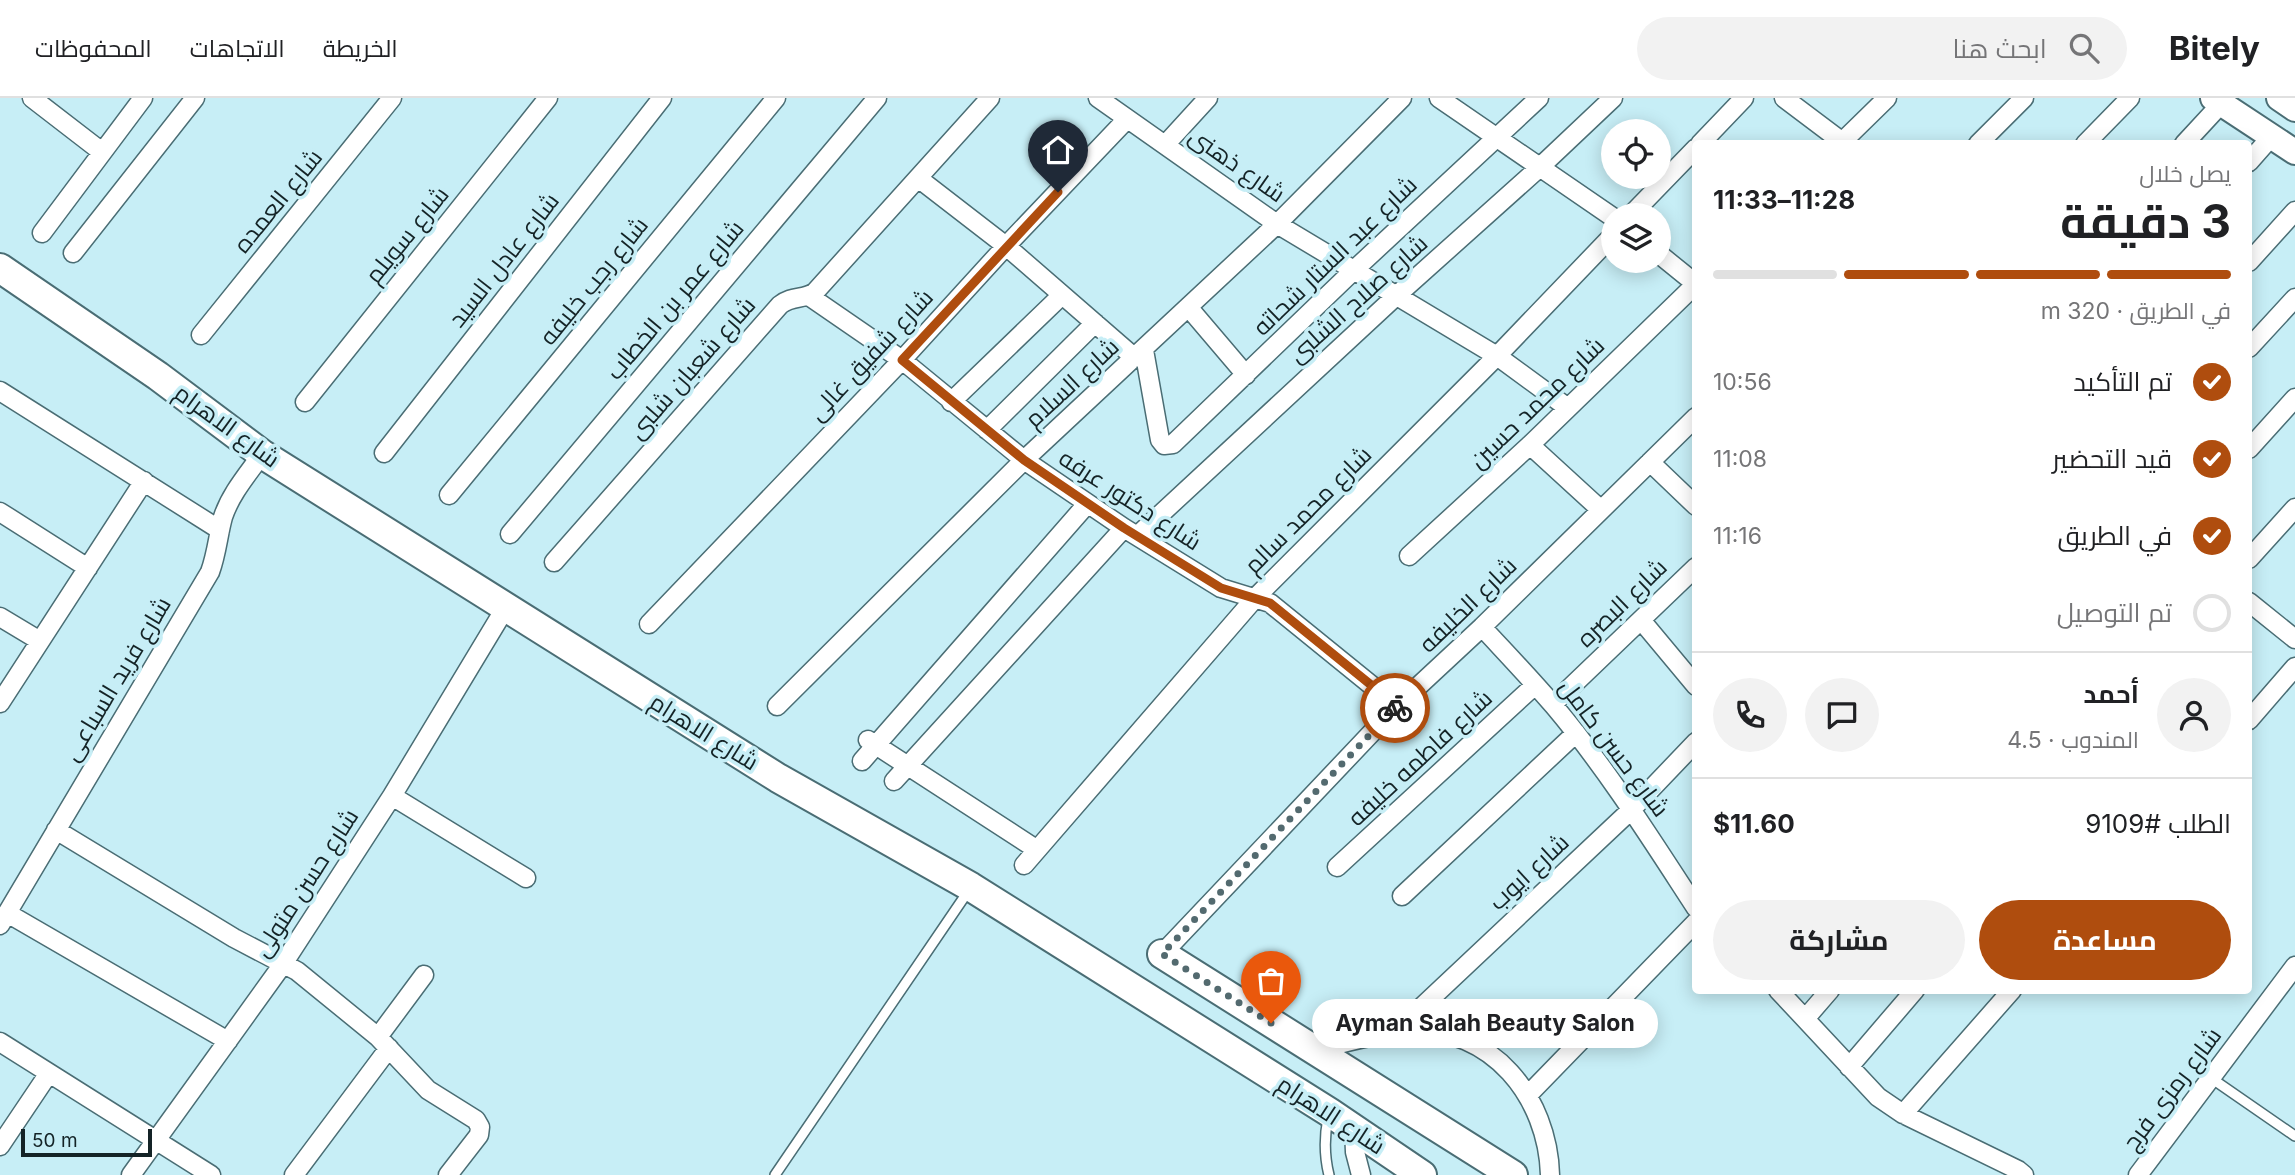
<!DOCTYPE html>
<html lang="ar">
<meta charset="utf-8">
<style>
body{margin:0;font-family:Inter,Cairo,sans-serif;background:#f2f2f2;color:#202124;direction:rtl;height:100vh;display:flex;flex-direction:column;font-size:26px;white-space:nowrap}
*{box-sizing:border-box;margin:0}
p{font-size:23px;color:#757577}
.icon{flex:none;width:38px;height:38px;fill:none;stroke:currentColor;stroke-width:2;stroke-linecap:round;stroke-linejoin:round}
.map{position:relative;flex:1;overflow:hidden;direction:ltr}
.side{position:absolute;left:1692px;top:42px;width:560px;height:854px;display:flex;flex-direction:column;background:#fff;border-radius:7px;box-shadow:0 4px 18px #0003;direction:rtl}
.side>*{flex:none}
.controls{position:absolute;left:1601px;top:21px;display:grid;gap:14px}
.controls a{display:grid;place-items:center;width:70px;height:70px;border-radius:50%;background:#fff;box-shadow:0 4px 18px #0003;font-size:35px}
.scale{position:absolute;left:21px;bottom:18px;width:131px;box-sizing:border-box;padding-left:7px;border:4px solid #142326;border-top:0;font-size:19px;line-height:24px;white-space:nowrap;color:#142326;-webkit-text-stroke:5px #c7eef6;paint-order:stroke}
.pin{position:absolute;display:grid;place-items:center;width:60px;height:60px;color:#fff;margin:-72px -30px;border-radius:50% 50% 50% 0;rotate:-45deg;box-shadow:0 0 7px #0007}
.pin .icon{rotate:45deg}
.courier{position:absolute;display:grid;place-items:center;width:70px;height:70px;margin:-35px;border:5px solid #af4d0e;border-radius:50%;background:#fff;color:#222;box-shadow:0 2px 9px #0007}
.bubble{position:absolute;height:49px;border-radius:24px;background:#fff;box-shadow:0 4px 18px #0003;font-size:23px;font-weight:700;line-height:49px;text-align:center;direction:rtl}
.overview em{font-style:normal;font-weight:700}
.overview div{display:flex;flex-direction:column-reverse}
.overview{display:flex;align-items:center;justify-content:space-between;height:119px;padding:0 21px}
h1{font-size:46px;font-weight:700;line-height:52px}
.bar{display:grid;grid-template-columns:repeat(4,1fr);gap:10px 7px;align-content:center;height:84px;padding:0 21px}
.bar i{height:9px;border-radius:5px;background:#e0e0e0}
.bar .current{background:#af4d0e}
.bar p{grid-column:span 4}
.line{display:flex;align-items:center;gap:18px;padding:0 21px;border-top:2px solid #e0e0e0}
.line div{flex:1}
.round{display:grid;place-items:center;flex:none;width:74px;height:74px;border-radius:37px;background:#f2f2f2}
ol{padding:0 21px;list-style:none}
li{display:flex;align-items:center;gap:21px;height:77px}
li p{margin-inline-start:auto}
li .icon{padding:7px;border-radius:50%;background:#af4d0e;color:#fff;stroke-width:4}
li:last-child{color:#757577}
li i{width:38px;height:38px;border:4px solid #e0e0e0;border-radius:50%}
.cta{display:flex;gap:14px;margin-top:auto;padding:14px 21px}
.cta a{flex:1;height:80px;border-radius:42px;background:#af4d0e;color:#fff;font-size:28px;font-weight:700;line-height:80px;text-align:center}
.cta a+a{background:#f2f2f2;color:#202124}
header{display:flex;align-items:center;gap:42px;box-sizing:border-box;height:98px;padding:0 35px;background:#fff;border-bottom:2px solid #e0e0e0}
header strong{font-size:33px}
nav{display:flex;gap:38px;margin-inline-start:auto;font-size:24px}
.search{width:490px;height:63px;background:#f2f2f2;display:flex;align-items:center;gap:18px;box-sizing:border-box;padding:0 24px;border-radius:38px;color:#757577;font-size:26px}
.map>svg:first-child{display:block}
</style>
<header>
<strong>Bitely</strong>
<div class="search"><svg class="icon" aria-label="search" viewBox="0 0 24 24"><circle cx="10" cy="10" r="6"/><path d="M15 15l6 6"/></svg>ابحث هنا</div>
<nav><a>الخريطة</a><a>الاتجاهات</a><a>المحفوظات</a></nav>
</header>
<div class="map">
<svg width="2295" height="1077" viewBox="0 0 2295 1077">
<rect width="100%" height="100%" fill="#c7eef6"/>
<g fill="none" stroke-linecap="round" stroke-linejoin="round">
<!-- lane casing -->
<g stroke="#4a6d74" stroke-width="12">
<path id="lane" d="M2211 980 2295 1038
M1328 1020C1324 1040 1324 1057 1329 1077
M775 1077 969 792"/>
</g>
<!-- street casing -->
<g stroke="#4a6d74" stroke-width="21">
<path id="street" d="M32 0 102 54
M1098 0 1277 126 1497 258 1568 310
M1439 0 1614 120
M1784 0 1845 46
M1700 46 1744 0
M1840 46 1887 0
M1978 46 2024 0
M2085 46 2130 0
M2184 46 2221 6
M1165 47 1208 0
M2249 64 2271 39
M918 80 1006 148 1135 260
M1631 117 1696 50
M42 135 143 0
M73 155 195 0
M1659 156 1696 186
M2249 164 2295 113
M809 198 902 262 1024 362 1124 430 1221 490 1270 505 1397 608
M1189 210 1246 277
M201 237 392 0
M2249 250 2295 200
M1144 252 1160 342 1164 347 1173 346 1353 173 1539 0
M0 293 220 432
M305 304 548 0
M951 304 1062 197
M987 332 1095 225
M1530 347 1601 412
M2249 351 2295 300
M384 355 662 0
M1650 364 1696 408
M449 397 776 0
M0 414 88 470
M510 436 877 0
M1137 438 1396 198 1540 69 1613 0
M1409 458 1530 347 1696 186
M2249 461 2295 410
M554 464 780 207C792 197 804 202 815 194L990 0
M2249 504 2295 541
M0 519 40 543
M1641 522 1696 588
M649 526 902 262 1006 148 1127 21
M1482 529C1506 555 1531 581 1554 608 1607 671 1651 741 1696 810
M0 605 144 383
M1553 606 1696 469
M777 608 1024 362 1277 126 1402 0
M2249 622 2295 569
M868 642 1036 751
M862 663 1087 406
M894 683 1124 430
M392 698 526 780
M56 732 234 840 297 873 378 939 428 992 476 1022 480 1029 479 1037 448 1077
M1024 767 1256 499 1497 258 1614 136
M1337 769 1535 587
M1402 798 1576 635
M7 815 228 943
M0 827 210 474C217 455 218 437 223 419 231 395 248 376 262 356
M1162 856 1397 608 1482 529 1696 319
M1778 892 1878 999 1903 1016 2018 1072 2024 1077
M1805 921 1830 892
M1393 936 1631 712 1696 644
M378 939 424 877
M0 944 211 1077
M1314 952C1345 945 1377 935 1409 933 1492 928 1548 1000 1550 1077
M1849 969 1915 892
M1528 997 1696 824
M1903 1016 2012 892
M1354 1030 1355 1054 1361 1077
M0 1048 49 975
M131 1077 283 866 392 698 506 509
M294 1077 389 950
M2138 1077 2295 868"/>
</g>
<!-- secondary casing -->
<g stroke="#4a6d74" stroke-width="28">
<path id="secondary" d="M2213 0 2295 54
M2279 0 2295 11"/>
</g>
<!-- primary casing -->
<g stroke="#4a6d74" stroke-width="32">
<path id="primary" d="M0 170 158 278 262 356 778 680 971 789 1329 1014 1422 1077
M1162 856 1513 1077"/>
</g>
<!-- lane -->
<use href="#lane" stroke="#fff" stroke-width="9"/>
<!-- street -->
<use href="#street" stroke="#fff" stroke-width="18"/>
<!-- secondary -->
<use href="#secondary" stroke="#fff" stroke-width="24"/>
<!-- primary -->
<use href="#primary" stroke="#fff" stroke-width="28"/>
</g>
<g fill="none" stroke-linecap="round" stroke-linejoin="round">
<!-- done -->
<path stroke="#536a6f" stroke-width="7" stroke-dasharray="0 12.6" d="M1271 925 1162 856 1395 610"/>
<!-- route -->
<path stroke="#af4d0e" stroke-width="9" d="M1058 94 902 262 1024 362 1124 430 1221 490 1270 505 1397 608 1395 610"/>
</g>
<g text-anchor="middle" stroke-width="7" stroke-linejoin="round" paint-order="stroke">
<!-- street labels -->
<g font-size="24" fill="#142326" stroke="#c7eef6">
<text transform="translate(1237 67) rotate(35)" y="8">شارع ذهنى</text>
<text transform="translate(278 103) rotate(-51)" y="8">شارع العمده</text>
<text transform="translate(407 137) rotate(-51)" y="8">شارع سويلم</text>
<text transform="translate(1335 158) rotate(-44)" y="8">شارع عبد الستار شحاته</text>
<text transform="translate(504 162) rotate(-52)" y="8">شارع عادل السيد</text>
<text transform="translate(594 183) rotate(-51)" y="8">شارع رجب خليفه</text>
<text transform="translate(1358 201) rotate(-42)" y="8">شارع صلاح الشلبى</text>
<text transform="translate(675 202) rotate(-50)" y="8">شارع عمر بن الخطاب</text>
<text transform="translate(871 257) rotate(-47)" y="8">شارع شفيق غالى</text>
<text transform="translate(692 270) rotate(-49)" y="8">شارع شعبان شلبى</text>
<text transform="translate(1072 285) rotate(-43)" y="8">شارع السلام</text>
<text transform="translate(1537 305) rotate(-44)" y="8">شارع محمد حسين</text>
<text transform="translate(227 328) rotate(36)" y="8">شارع الاهرام</text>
<text transform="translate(1130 402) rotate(33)" y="8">شارع دكتور عرفه</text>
<text transform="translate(1308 412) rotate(-45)" y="8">شارع محمد سالم</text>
<text transform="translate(1622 505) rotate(-44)" y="8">شارع البصره</text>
<text transform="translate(1468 507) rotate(-44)" y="8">شارع الخليفه</text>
<text transform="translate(117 581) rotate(-59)" y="8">شارع فريد السباعى</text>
<text transform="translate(704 634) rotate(32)" y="8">شارع الاهرام</text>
<text transform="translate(1614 650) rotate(53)" y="8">شارع حسن كامل</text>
<text transform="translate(1420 660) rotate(-43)" y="8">شارع فاطمه خليفه</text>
<text transform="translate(1529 774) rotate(-43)" y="8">شارع ايوب</text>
<text transform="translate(306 785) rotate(-57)" y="8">شارع حسن متولى</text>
<text transform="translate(2172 991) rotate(-53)" y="8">شارع رمزى فرج</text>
<text transform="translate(1331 1017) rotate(33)" y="8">شارع الاهرام</text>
</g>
</g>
</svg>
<div class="controls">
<a><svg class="icon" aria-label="locate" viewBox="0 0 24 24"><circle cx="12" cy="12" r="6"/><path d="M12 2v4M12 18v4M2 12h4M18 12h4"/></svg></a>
<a><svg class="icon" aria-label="layers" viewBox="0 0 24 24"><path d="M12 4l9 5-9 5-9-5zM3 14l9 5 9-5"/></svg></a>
</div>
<div class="scale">50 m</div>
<div class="pin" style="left:1271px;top:925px;background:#ea580c"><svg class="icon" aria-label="bag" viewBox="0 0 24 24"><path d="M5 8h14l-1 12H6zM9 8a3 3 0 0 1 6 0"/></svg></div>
<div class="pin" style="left:1058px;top:94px;background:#1f2937"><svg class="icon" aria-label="home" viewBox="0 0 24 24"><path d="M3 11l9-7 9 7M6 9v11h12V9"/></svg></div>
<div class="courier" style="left:1395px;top:610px"><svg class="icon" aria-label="bike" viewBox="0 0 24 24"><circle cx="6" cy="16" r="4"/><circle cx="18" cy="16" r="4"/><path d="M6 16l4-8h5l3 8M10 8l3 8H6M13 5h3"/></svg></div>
<div class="bubble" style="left:1312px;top:901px;width:346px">Ayman Salah Beauty Salon</div>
<section class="side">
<div class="overview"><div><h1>3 دقيقة</h1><p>يصل خلال</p></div><em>11:28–11:33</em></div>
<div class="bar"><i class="current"></i><i class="current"></i><i class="current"></i><i></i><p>في الطريق · 320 m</p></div>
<ol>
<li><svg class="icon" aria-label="check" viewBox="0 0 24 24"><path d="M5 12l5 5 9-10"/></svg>تم التأكيد<p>10:56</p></li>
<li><svg class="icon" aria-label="check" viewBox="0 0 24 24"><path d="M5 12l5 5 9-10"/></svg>قيد التحضير<p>11:08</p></li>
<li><svg class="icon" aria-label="check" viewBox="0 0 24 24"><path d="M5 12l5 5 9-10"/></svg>في الطريق<p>11:16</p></li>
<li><i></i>تم التوصيل</li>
</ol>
<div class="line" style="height:126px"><a class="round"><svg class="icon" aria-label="person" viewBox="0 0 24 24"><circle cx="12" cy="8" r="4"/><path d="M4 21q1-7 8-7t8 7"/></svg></a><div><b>أحمد</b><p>المندوب · 4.5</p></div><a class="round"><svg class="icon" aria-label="chat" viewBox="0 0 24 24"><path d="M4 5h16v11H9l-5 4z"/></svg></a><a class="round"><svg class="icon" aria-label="phone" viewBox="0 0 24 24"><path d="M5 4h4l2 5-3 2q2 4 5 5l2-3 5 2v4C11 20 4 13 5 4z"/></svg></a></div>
<div class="line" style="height:91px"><div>الطلب #9109</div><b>$11.60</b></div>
<div class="cta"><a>مساعدة</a><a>مشاركة</a></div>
</section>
</div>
